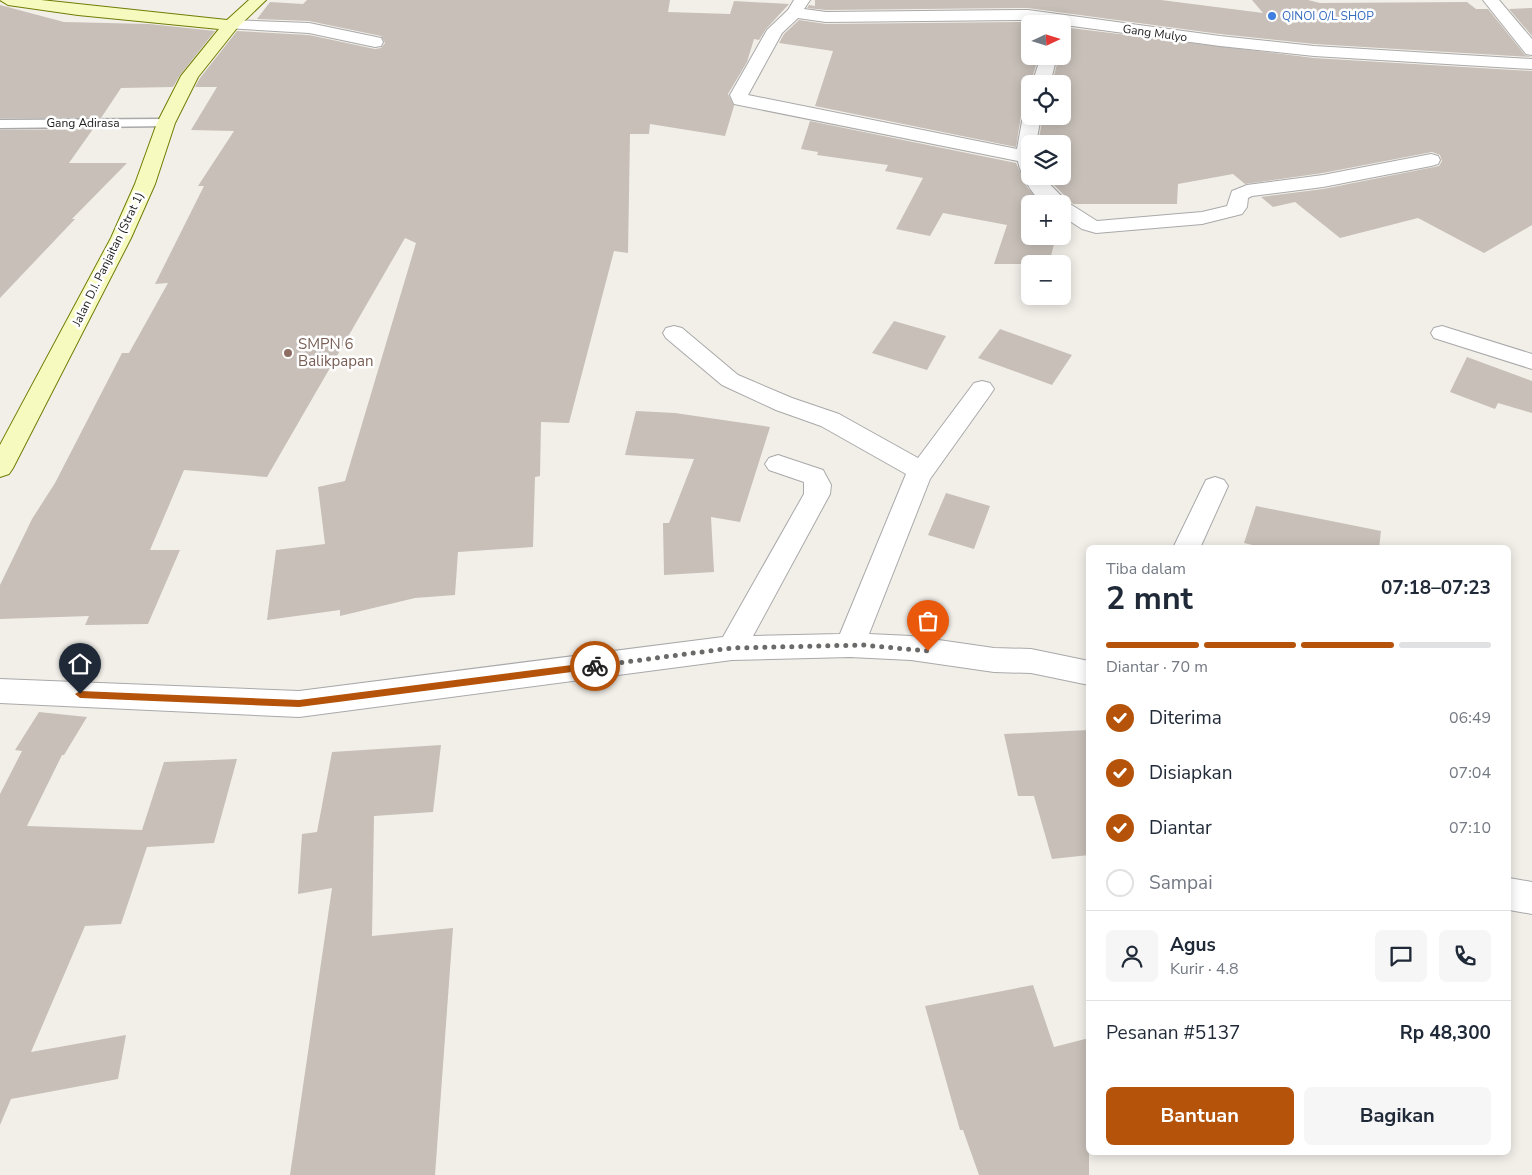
<!DOCTYPE html>
<html lang="id">
<meta charset="utf-8">
<style>
body{margin:0;font-family:"Nunito Sans",sans-serif;background:#f6f6f7;color:#1f2937;height:100vh;display:flex;flex-direction:column;font-size:19px;white-space:nowrap}
*{box-sizing:border-box;margin:0}
p{font-size:16px;color:#747a83}
.icon{flex:none;width:28px;height:28px;fill:none;stroke:currentColor;stroke-width:2;stroke-linecap:round;stroke-linejoin:round}
.map{position:relative;flex:1;overflow:hidden}
.details{position:absolute;left:1086px;top:545px;width:425px;height:610px;display:flex;flex-direction:column;background:#fff;border-radius:8px;box-shadow:0 2px 12px #0003}
.details>*{flex:none}
.needle{width:32px;rotate:86deg}
.buttons{position:absolute;left:1021px;top:15px;display:grid;gap:10px}
.buttons a{display:grid;place-items:center;width:50px;height:50px;border-radius:8px;background:#fff;box-shadow:0 2px 12px #0003;font-size:25px}
.pin{position:absolute;display:grid;place-items:center;width:42px;height:42px;color:#fff;margin:-51px -21px;border-radius:50% 50% 50% 0;rotate:-45deg;box-shadow:0 0 5px #0007}
.pin .icon{rotate:45deg}
.courier{position:absolute;display:grid;place-items:center;width:50px;height:50px;margin:-25px;border:4px solid #b45309;border-radius:50%;background:#fff;color:#222;box-shadow:0 1px 6px #0007}
.headline em{font-style:normal;font-weight:700}
.headline div{display:flex;flex-direction:column-reverse}
.headline{display:flex;align-items:center;justify-content:space-between;height:85px;padding:0 20px}
h1{font-size:32px;font-weight:700;line-height:38px}
.bar{display:grid;grid-template-columns:repeat(4,1fr);gap:8px 5px;align-content:center;height:60px;padding:0 20px}
.bar i{height:6px;border-radius:4px;background:#e0e1e3}
.bar .selected{background:#b45309}
.bar p{grid-column:span 4}
.line{display:flex;align-items:center;gap:12px;padding:0 20px;border-top:1px solid #e0e1e3}
.line div{flex:1}
.round{display:grid;place-items:center;flex:none;width:52px;height:52px;border-radius:8px;background:#f6f6f7}
ol{padding:0 20px;list-style:none}
li{display:flex;align-items:center;gap:15px;height:55px}
li p{margin-inline-start:auto}
li .icon{padding:5px;border-radius:50%;background:#b45309;color:#fff;stroke-width:4}
li:last-child{color:#747a83}
li i{width:28px;height:28px;border:2px solid #e0e1e3;border-radius:50%}
.button{display:flex;gap:10px;margin-top:auto;padding:10px 20px}
.button a{flex:1;height:58px;border-radius:8px;background:#b45309;color:#fff;font-size:20px;font-weight:700;line-height:58px;text-align:center}
.button a+a{background:#f6f6f7;color:#1f2937}
.map>svg:first-child{display:block}
</style>
<div class="map">
<svg width="1532" height="1175" viewBox="0 0 1532 1175">
<rect width="100%" height="100%" fill="#f2efe9"/>
<!-- building -->
<path fill="#c7bfb8" d="M307 0H670L668 12 730 14 734 1 789 4 766 29 759 40 754 39 747 62 728 94 734 106 725 136 650 124 649 134H630L628 253 614 251 569 423 541 422 540 476 535 477 533 547 458 552 455 595 415 598 340 616V610L267 620 276 550 325 544 318 487 345 481 416 243 405 238 267 477 184 470 150 550H180L148 624 85 625 89 616 0 619V585L32 519 55 483 122 353H129L168 283 155 284 204 186H198L234 131 191 130 217 87H195L200 78 237 31 309 35 375 49 381 48 385 43 381 36 309 21 257 19 270 2 303 4Z
M815 0H1161L1263 13 1252 0H1308L1320 3 1467 2 1476 9H1488L1525 55 1532 57 1314 44 1220 34 1028 8 826 10 807 8 809 5 815 6Z
M0 5 64 22 149 24 215 31 180 75 173 87 121 88 101 118H0Z
M1532 8V36L1509 9Z
M799 20 826 24 1028 22 1042 24H1030V56H1039L1030 84V109L1021 116 1016 147 815 106 833 51 779 43 784 34Z
M1062 27 1314 58 1532 71V225L1484 253 1418 218 1340 238 1295 202 1273 207 1261 197 1323 189 1439 166 1442 161 1440 155 1432 152 1323 173 1245 184 1233 174 1178 184 1177 204H1073L1045 176H1062V144H1038L1043 116H1062V84H1052L1059 56H1062Z
M810 121 1016 163 1027 187 1042 204H1030V236H1056L1049 264H994L1007 225 943 213 930 236 896 229 923 178 885 171 888 165 817 155 818 152 801 149Z
M93 129 69 163H127L72 219H75L0 298V130Z
M894 321 946 336 927 370 872 353Z
M1000 329 1072 355 1052 385 978 358Z
M1467 357 1532 381V413L1498 403 1495 409 1450 392Z
M636 411 675 413 770 427 740 522 711 517 714 572 664 575 663 523H669L694 459 625 455Z
M946 493 990 506 974 549 928 535Z
M1256 506 1381 531 1379 548H1265L1244 543Z
M39 712 87 717 64 755H62L27 826 142 830 164 762 237 759 214 843 147 847 121 924 85 926 31 1052 126 1035 118 1079 11 1099 0 1125V794L22 751 15 750Z
M1089 730V855L1052 859 1034 796H1018L1004 734Z
M441 745 433 812 374 816 372 936 453 928 435 1175H290L332 888 298 894 302 834 317 832 332 752Z
M1033 985 1054 1047 1089 1038V1175H979L963 1130H960L925 1006Z"/>
<g fill="none" stroke-linecap="round" stroke-linejoin="round">
<!-- lane casing -->
<g stroke="#a9a9a9" stroke-width="3">
<path id="lane" d="M166 119 173 123 171 126 0 128V120Z"/>
</g>
<!-- street casing -->
<g stroke="#a9a9a9" stroke-width="2">
<path id="street" d="M794 0H810L804 9 826 12 1028 10 1220 36 1314 46 1532 59V69L1314 56 1220 46 1028 20 826 22 798 18 782 33 748 95 1017 149 1023 116 1030 111V116H1041L1036 144H1030V176H1042L1067 202 1097 221 1202 212 1227 206 1232 191 1247 185 1323 175 1431 154 1438 156 1440 160 1438 164 1431 166 1323 187 1252 196 1248 198 1247 207 1242 214 1202 224 1096 233 1082 229 1062 216V204C1058 204 1051 205 1046 204 1034 200 1020 173 1018 161L734 104 730 95 767 30 788 10Z
M1483 0H1499L1532 39V55L1526 54Z
M231 20 309 23 381 38 383 42 381 46 375 47 309 33 225 28 223 25Z
M1041 56H1057L1050 84H1032Z
M674 326 682 328 738 375 792 398 839 414 918 458 974 383 982 381 990 383 994 389 990 395 930 479 869 634 911 636 994 648 1031 649 1089 661V685L1031 673 994 672 911 660 850 657 732 660 299 717 0 703V679L299 691 723 637 804 494V482L769 470 765 464 769 458 778 455 823 470 831 485 830 494 753 636 840 634 906 474 821 426 776 410 722 385 666 338 663 333 666 328Z
M1442 326 1532 354V369L1434 338 1431 333 1434 328Z
M1215 477 1224 480 1228 486 1200 548H1173L1206 480Z
M1509 878 1532 882V914L1509 910Z"/>
</g>
<!-- secondary casing -->
<g stroke="#707d05" stroke-width="2">
<path id="secondary" d="M0 0H41L227 20 249 0H266L237 28 198 77 175 123 155 184 131 238 13 468 9 474 0 477V445L111 238 135 184 157 123 181 76 219 29 78 15 8 5Z"/>
</g>
<!-- lane -->
<use href="#lane" fill="#fff" fill-rule="evenodd"/>
<!-- street -->
<use href="#street" fill="#fff" fill-rule="evenodd"/>
<!-- secondary -->
<use href="#secondary" fill="#f7fabf" fill-rule="evenodd"/>
</g>
<!-- route -->
<path fill="#b45309" d="M595 662 600 666 595 669 299 707 80 698 75 694 80 691 299 700Z"/>
<g fill="none" stroke-linecap="round" stroke-linejoin="round">
<!-- done -->
<path stroke="#6b6a68" stroke-width="5" stroke-dasharray="0 9" d="M595 666 732 648 863 645 928 651"/>
</g>
<!-- markers -->
<circle fill="#3f7fe0" stroke="#fff" stroke-width="2" cx="1272" cy="16" r="5"/>
<circle fill="#8d6e63" stroke="#fff" stroke-width="2" cx="288" cy="353" r="5"/>
<g text-anchor="middle" stroke-width="5" stroke-linejoin="round" paint-order="stroke">
<!-- far-shop labels -->
<g font-size="12" fill="#366cbe" stroke="#fff" text-anchor="start">
<text x="1282" y="20">QINOI O/L SHOP</text>
</g>
<!-- far-street labels -->
<g font-size="12" fill="#222" stroke="#fff">
<text transform="translate(1155 33) rotate(8)" y="4">Gang Mulyo</text>
<text x="83" y="127">Gang Adirasa</text>
<text transform="translate(108 259) rotate(-64)" y="4">Jalan D.I. Panjaitan (Strat 1)</text>
</g>
<!-- education labels -->
<g font-size="15" fill="#785e54" stroke="#fff" text-anchor="start">
<text x="298" y="349">SMPN 6<tspan x="298" dy="17">Balikpapan</tspan></text>
</g>
</g>
</svg>
<div class="buttons">
<a><svg class="needle" viewBox="-14 -14 28 28"><path d="M0-13l5 13h-10z" fill="#e53935"/><path d="M0 13l5-13h-10z" fill="#747a83"/></svg></a>
<a><svg class="icon" aria-label="locate" viewBox="0 0 24 24"><circle cx="12" cy="12" r="6"/><path d="M12 2v4M12 18v4M2 12h4M18 12h4"/></svg></a>
<a><svg class="icon" aria-label="layers" viewBox="0 0 24 24"><path d="M12 4l9 5-9 5-9-5zM3 14l9 5 9-5"/></svg></a>
<a>+</a>
<a>−</a>
</div>
<div class="pin" style="left:928px;top:651px;background:#ea580c"><svg class="icon" aria-label="bag" viewBox="0 0 24 24"><path d="M5 8h14l-1 12H6zM9 8a3 3 0 0 1 6 0"/></svg></div>
<div class="pin" style="left:80px;top:694px;background:#1f2937"><svg class="icon" aria-label="home" viewBox="0 0 24 24"><path d="M3 11l9-7 9 7M6 9v11h12V9"/></svg></div>
<div class="courier" style="left:595px;top:666px"><svg class="icon" aria-label="bike" viewBox="0 0 24 24"><circle cx="6" cy="16" r="4"/><circle cx="18" cy="16" r="4"/><path d="M6 16l4-8h5l3 8M10 8l3 8H6M13 5h3"/></svg></div>
<section class="details">
<div class="headline"><div><h1>2 mnt</h1><p>Tiba dalam</p></div><em>07:18–07:23</em></div>
<div class="bar"><i class="selected"></i><i class="selected"></i><i class="selected"></i><i></i><p>Diantar · 70 m</p></div>
<ol>
<li><svg class="icon" aria-label="check" viewBox="0 0 24 24"><path d="M5 12l5 5 9-10"/></svg>Diterima<p>06:49</p></li>
<li><svg class="icon" aria-label="check" viewBox="0 0 24 24"><path d="M5 12l5 5 9-10"/></svg>Disiapkan<p>07:04</p></li>
<li><svg class="icon" aria-label="check" viewBox="0 0 24 24"><path d="M5 12l5 5 9-10"/></svg>Diantar<p>07:10</p></li>
<li><i></i>Sampai</li>
</ol>
<div class="line" style="height:90px"><a class="round"><svg class="icon" aria-label="person" viewBox="0 0 24 24"><circle cx="12" cy="8" r="4"/><path d="M4 21q1-7 8-7t8 7"/></svg></a><div><b>Agus</b><p>Kurir · 4.8</p></div><a class="round"><svg class="icon" aria-label="chat" viewBox="0 0 24 24"><path d="M4 5h16v11H9l-5 4z"/></svg></a><a class="round"><svg class="icon" aria-label="phone" viewBox="0 0 24 24"><path d="M5 4h4l2 5-3 2q2 4 5 5l2-3 5 2v4C11 20 4 13 5 4z"/></svg></a></div>
<div class="line" style="height:65px"><div>Pesanan #5137</div><b>Rp 48,300</b></div>
<div class="button"><a>Bantuan</a><a>Bagikan</a></div>
</section>
</div>
